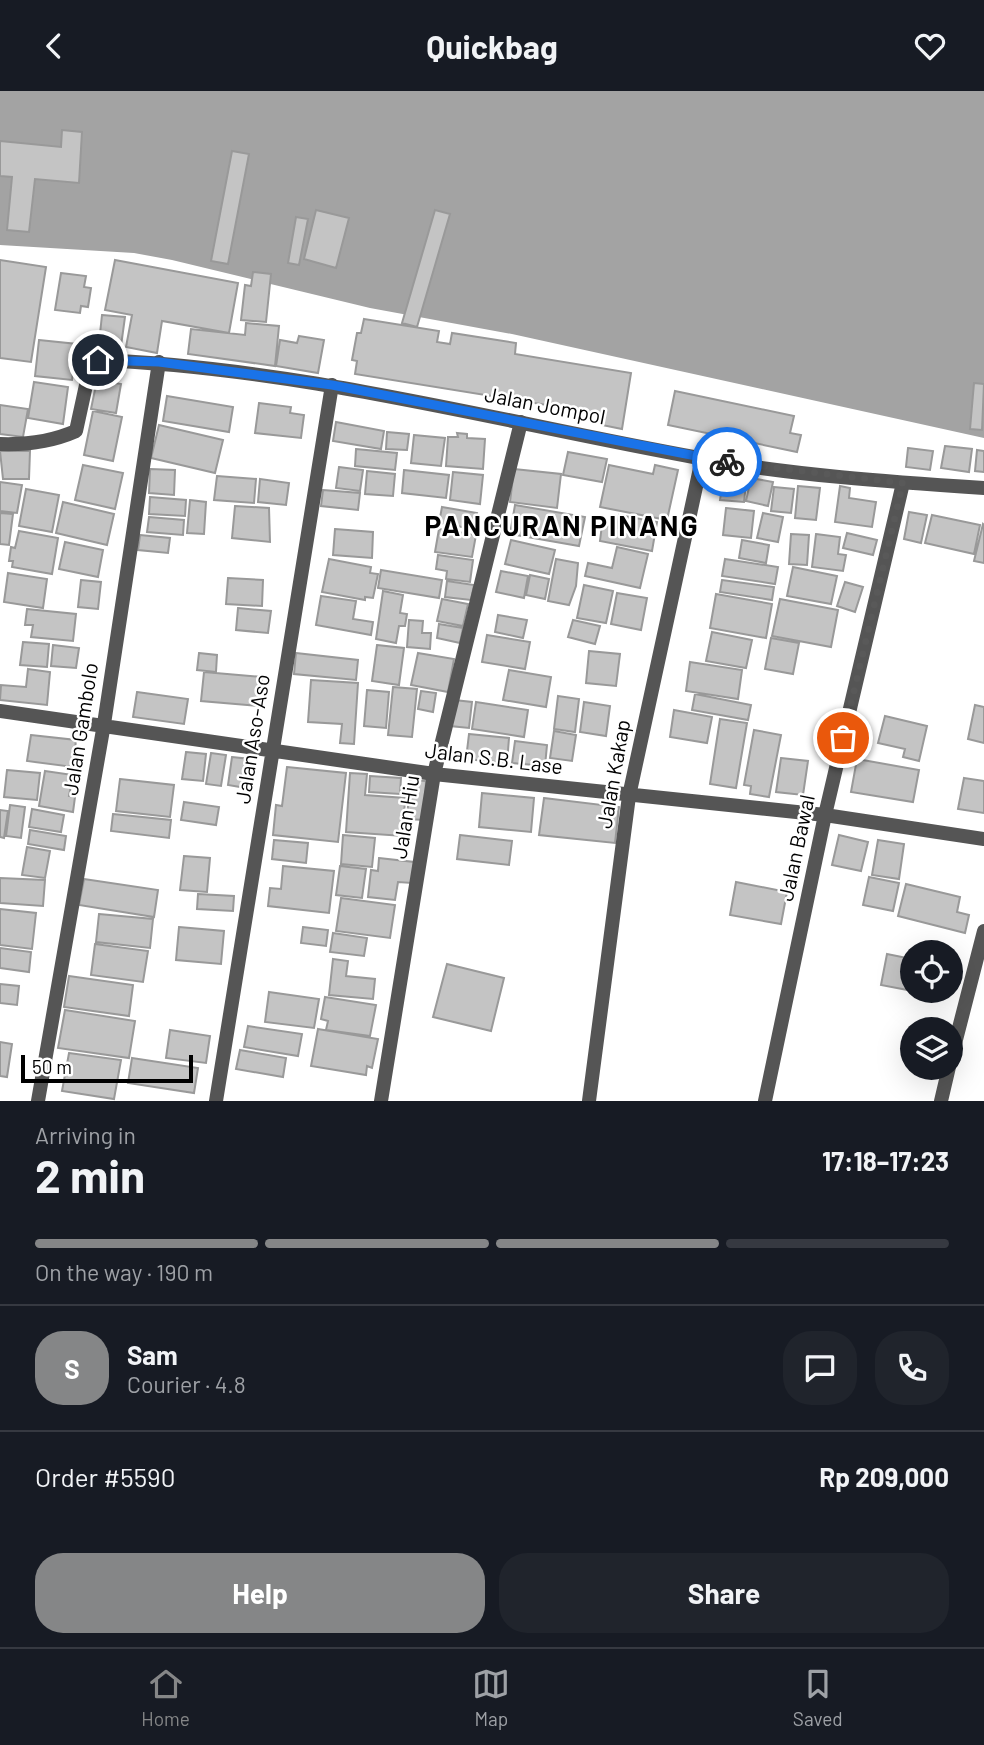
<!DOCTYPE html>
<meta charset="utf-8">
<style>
body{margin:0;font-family:Barlow,sans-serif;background:#20242c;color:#f1f3f6;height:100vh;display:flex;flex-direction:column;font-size:26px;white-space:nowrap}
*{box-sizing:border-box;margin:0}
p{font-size:23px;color:#9ea1a6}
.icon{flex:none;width:38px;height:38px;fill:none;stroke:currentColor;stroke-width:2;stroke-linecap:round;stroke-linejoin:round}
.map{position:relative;height:1010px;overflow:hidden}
.panel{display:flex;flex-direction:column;background:#171b24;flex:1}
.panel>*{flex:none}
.tools{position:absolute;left:900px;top:849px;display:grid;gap:14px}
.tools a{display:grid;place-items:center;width:63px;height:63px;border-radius:50%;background:#171b24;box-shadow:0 7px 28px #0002;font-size:35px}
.scale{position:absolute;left:21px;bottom:18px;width:172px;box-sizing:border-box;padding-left:7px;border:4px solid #000;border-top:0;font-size:19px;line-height:24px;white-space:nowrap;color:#000;-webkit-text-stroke:5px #fff;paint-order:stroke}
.pin{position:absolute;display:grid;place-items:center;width:60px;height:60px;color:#fff;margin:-30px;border:4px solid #fff;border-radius:50%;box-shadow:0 2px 7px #0007}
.courier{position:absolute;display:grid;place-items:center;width:70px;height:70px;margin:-35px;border:5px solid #1a73e8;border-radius:50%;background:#fff;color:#222;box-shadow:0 2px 9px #0007}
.headline em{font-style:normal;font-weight:700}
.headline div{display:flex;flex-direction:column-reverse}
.headline{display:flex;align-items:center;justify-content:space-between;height:119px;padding:0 35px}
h1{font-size:46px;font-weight:700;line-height:52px}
.bar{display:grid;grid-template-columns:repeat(4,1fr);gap:10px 7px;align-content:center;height:84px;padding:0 35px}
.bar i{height:9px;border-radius:5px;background:#363941}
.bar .active{background:#858687}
.bar p{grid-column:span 4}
.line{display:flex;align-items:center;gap:18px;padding:0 35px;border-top:2px solid #363941}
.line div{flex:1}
.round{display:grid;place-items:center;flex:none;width:74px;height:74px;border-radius:28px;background:#20242c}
.cta{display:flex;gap:14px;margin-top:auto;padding:14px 35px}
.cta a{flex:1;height:80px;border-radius:28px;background:#858687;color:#fff;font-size:28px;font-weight:700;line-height:80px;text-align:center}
.cta a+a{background:#20242c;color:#f1f3f6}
header{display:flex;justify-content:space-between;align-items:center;height:91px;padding:0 35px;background:#171b24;font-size:32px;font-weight:700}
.tabs{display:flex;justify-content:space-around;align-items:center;height:98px;border-top:2px solid #363941;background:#171b24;font-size:19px;color:#9ea1a6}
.tabs a{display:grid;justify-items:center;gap:4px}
.tabs .active{color:#858687}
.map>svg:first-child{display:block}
</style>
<header><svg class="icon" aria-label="back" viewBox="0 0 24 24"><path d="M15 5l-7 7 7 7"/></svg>Quickbag<svg class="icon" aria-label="heart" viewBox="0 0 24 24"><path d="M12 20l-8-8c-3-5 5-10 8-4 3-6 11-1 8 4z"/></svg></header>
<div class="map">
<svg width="984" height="1010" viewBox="0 0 984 1010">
<rect width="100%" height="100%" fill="#fff"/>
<!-- water -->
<path fill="#a3a3a3" d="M0 0H984V347L512 243 370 217 172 169 134 162 0 154Z"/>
<!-- building -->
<path fill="#c4c4c4" stroke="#999" stroke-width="2" d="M62 39 82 41 79 92 35 88 29 141 7 139 12 86 0 85V50L61 56Z
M232 60 249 63 228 173 211 170Z
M316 119 349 127 336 177 304 168Z
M435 119 450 123 417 236 402 232Z
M296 126 308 128 299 174 288 172Z
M0 169 46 176 31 271 0 267Z
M115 169 238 192 229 242 162 230 157 262 126 256 132 224 105 219Z
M253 181 271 183 266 231 241 229 245 194 251 195Z
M61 182 86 185 84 196 91 197 88 216 81 215 80 222 55 219Z
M102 224 125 226 121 255 99 252Z
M364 228 439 240 437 251 450 253 452 242 516 252 515 263 631 282 622 338 602 334 603 323 355 283 357 270 352 269 357 242H361Z
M246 232 279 235 275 275 188 263 191 238 245 244Z
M299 245 324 249 318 282 276 275 280 249 297 252Z
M39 249 77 253 72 289 35 285Z
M97 289 121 293 116 322 91 318Z
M34 291 68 296 63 333 28 327Z
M974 292 984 293 982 339 970 338Z
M675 300 794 325 790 342 801 344 797 361 668 334Z
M167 305 233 316 229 341 163 330Z
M259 312 291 316 290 322 304 324 301 347 255 342Z
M0 314 28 318 23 346 0 343Z
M93 320 122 326 113 370 84 364Z
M336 331 384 340 381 358 333 350Z
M159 334 223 349 215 382 151 367Z
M387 341 409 343 407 359 386 358Z
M457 342 467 343V347L485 348 483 378 446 375 448 346H458Z
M414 344 445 347 441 375 411 372Z
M945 355 972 358 969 381 941 377Z
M908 357 933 360 930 379 906 376Z
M356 358 397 362 395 379 355 375Z
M977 359 984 360V381L975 380Z
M0 360H30L29 388H3Z
M568 361 607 368 602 391 563 384Z
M83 374 123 382 115 418 75 409Z
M609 374 653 383 655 374 678 379 667 429 600 416Z
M339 376 363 379 360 400 336 397Z
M150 378 175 379 174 404 149 402Z
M514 378 561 383 557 417 510 411Z
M404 379 449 384 446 407 402 402Z
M367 380 395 383 393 405 365 403Z
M453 381 483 384 480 413 450 409Z
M217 385 256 388 254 412 214 409Z
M751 387 773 391 768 415 746 410Z
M260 388 289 392 286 414 258 411Z
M723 390 746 393 744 411 720 409Z
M0 391 22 394 17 422 0 420Z
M798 395 820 397 816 429 795 427Z
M840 395 850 397 849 407 876 411 872 436 835 431Z
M774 396 794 398 791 422 771 420Z
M26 398 59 404 52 441 19 435Z
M323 399 360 402 358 419 321 415Z
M150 406 186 409 185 425 149 423Z
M190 409 206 411 204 443 187 442Z
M63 411 114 423 107 454 56 442Z
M515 414 585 426 579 455 510 443Z
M235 415 269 417 270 451 232 447Z
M442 416 477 422 474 438 439 432Z
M726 417 754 420 751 447 723 444Z
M909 421 927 424 921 452 904 448Z
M0 422 13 423 9 454 0 453Z
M763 422 783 426 778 451 757 447Z
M619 424 657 431 652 460 600 450 602 434 617 437Z
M932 424 980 434 974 463 925 452Z
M149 426 184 429 183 444 147 441Z
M983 433 984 434V472L974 470Z
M335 438 373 441 372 467 333 464Z
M439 438 476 444 472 466 435 461Z
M19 440 58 447 52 483 12 476 13 470H9L11 456 15 457Z
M847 442 877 449 873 464 843 457Z
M791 443 809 444 807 474 789 473Z
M816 443 840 446 838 463 846 464 843 480 812 476Z
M140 444 170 447 168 462 138 459Z
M511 449 555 459 549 483 505 473Z
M742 449 769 454 766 472 739 467Z
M65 451 103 459 98 486 59 478Z
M617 456 648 463 640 497 585 485 588 472 612 477Z
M438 464 473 469 470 491 446 488 447 480 436 478Z
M329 468 371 476 370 482 378 483 373 507 365 506V509L322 501Z
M556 468 578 472 576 495 569 514 548 510Z
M725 468 778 476 775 493 722 485Z
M793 476 837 485 831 513 787 505Z
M381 479 442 489 439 507 378 497Z
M501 480 528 485 524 507 496 501Z
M8 482 47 488 43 517 4 511Z
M530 484 549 488 545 508 526 504Z
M228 487 263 489 262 515 226 513Z
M81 489 101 491 98 518 78 516Z
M722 489 774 496 772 509 720 501Z
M447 490 474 494 471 509 445 506Z
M845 491 863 496 855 521 837 515Z
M584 494 613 500 606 532 577 527Z
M383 500 403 504 400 522 407 523 405 535H399L396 552 376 548Z
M617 502 647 507 641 539 611 533Z
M716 503 772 513 766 547 710 537Z
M321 505 356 510 353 528 373 531 371 544 316 534Z
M442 508 468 513 463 535 437 530Z
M780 508 838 519 831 556 772 545Z
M238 517 271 520 268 542 236 539Z
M27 518 76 523 73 550 31 546 33 534H25Z
M498 524 527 529 523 547 495 541Z
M409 529 423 530 422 542H431L430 558 407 556Z
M573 529 600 535 595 553 568 546Z
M439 533 463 537 460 552 437 547Z
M712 541 752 549 746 577 706 570Z
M487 544 530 551 525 578 482 571Z
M771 547 799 552 793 583 765 578Z
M23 551 49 553 47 576 20 574Z
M53 554 79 557 76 577 51 575Z
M377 554 404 557 399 594 372 590Z
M589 560 620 563 616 595 586 592Z
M199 562 217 564 216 581 197 579Z
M296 562 358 569 356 589 294 583Z
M418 562 454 568 448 601 411 594Z
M690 571 742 579 738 608 686 600Z
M28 578 50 581 47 614 0 609 1 594 26 596Z
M509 579 551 586 546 616 503 609Z
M204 581 262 586 260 615 201 610Z
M311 589 358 592 354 653 340 652 342 633 308 631Z
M393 596 417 598 412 646 388 644Z
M367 599 389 601 386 637 364 635Z
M421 600 436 602 433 621 418 618Z
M137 601 188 608 184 633 133 626Z
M695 603 751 614 748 629 692 619Z
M558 605 579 608 575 641 554 638Z
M454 609 472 611 469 637 450 635Z
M476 611 528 619 524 646 472 638Z
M584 611 610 615 606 645 580 641Z
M975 614 984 616V652L968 648Z
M674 619 712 626 707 652 670 646Z
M885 625 927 635 919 670 903 666 905 658 878 652Z
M720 628 747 632 736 697 710 693Z
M754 639 781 644 769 706 750 703 751 695 744 694Z
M554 640 576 644 572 670 550 667Z
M469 643 509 647 507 672 466 668Z
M31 644 76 649 73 676 27 670Z
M515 650 547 654 545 675 512 672Z
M186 661 206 663 203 690 182 688Z
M211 662 226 664 221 695 206 693Z
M232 666 250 668 246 697 228 694Z
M781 667 808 670 803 704 776 701Z
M857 668 919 679 913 711 851 701Z
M287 676 346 682 338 751 273 744 276 714 282 715Z
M7 679 40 682 37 709 4 706Z
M45 680 73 684 69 705 75 706 73 721 39 715Z
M350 682 367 683 365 704 405 707 403 745 346 741Z
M370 685 401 687 400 703 369 701Z
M964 687 984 690V722L958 718Z
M120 688 174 694 170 726 116 720Z
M410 689 426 690 424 729 407 728Z
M482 702 534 707 531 741 479 736Z
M544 707 619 716 615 752 539 744Z
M184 711 219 716 216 734 181 729Z
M10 714 25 716 21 747 6 745Z
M32 718 64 724 61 741 29 736Z
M0 719 8 720 4 747 0 746Z
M113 723 171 729 169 747 111 740Z
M30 739 66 745 64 759 28 753Z
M343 744 375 747 372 776 341 773Z
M460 744 512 750 509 774 457 768Z
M839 744 868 751 861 780 832 774Z
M274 749 308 752 306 772 272 768Z
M878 749 904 753 899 788 872 784Z
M27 756 50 760 45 787 22 784Z
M184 765 210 767 207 801 180 799Z
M379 767 414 771 412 792 398 791 395 809 368 806 371 779 378 780Z
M283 775 334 780 329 822 268 815 270 797 281 798Z
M340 775 366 778 362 807 336 804Z
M869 786 899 792 893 820 863 814Z
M0 787 45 789 43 815 0 812Z
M84 788 158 799 154 826 79 814Z
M736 791 787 801 781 833 730 824Z
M906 793 960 806 957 821 969 824 965 842 898 825Z
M198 803 234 805 233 820 197 818Z
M341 807 395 814 390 847 336 840Z
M0 818 36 822 32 858 0 854Z
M99 823 153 828 150 857 96 851Z
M179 836 224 840 221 873 176 869Z
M303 836 328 839 326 855 301 852Z
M333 842 367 847 364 865 330 861Z
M95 853 148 860 143 891 91 884Z
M0 857 31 861 29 881 0 877Z
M887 863 912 868V900H940L939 905 881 894Z
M333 868 348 870 346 885 375 888 373 908 329 904Z
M447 873 504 887 491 940 433 926Z
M69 885 133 894 129 925 64 916Z
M0 893 19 895 17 914 0 912Z
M269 901 319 908 314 937 265 931Z
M325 906 376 914 370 945 326 939 328 930 321 928Z
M65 919 135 930 129 967 58 957Z
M248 935 302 943 298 965 244 956Z
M318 938 378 948 372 977 367 975 366 984 311 975Z
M170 939 210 945 206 972 166 967Z
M0 951 12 953 7 986 0 985Z
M240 959 286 967 283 986 236 978Z
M69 962 121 969 114 1008 62 1000Z
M132 967 198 977 194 1002 128 992Z"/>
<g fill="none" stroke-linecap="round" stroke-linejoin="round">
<!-- minor -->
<path stroke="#555" stroke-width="14" d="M0 620 434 683 825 724 984 748
M38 1010 104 633 159 271
M216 1010 332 294
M381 1010 434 683 521 331
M589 1010 629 705 702 368
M765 1010 825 724 903 392"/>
<!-- tertiary -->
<path stroke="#555" stroke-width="14" d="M0 353C27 354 51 351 76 340L88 285 98 269C302 277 500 331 699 367 790 384 892 391 984 397
M950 972 984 840
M941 1010 949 976"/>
</g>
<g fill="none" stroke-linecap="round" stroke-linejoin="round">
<!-- done -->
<path stroke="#595959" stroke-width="7" stroke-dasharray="0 12.6" d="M727 371 903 392 843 647"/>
<!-- route -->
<path stroke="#1a73e8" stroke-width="9" d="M98 269 159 271 332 294 727 371"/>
</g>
<g text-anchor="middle" stroke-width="5" stroke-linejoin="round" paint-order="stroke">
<!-- street labels -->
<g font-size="21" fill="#000" stroke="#fff">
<text transform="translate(545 315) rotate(11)" y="7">Jalan Jompol</text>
<text transform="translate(81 638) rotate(-81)" y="7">Jalan Gambolo</text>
<text transform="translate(253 648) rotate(-81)" y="7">Jalan Aso-Aso</text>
<text transform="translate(494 668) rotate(7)" y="7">Jalan S.B. Lase</text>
<text transform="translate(614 683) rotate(-80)" y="7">Jalan Kakap</text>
<text transform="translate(406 726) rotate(-81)" y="7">Jalan Hiu</text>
<text transform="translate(797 757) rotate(-78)" y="7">Jalan Bawal</text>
</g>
<!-- district labels -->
<g font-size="28" font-weight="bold" letter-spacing="2" fill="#000" stroke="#fff">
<text x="562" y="445">PANCURAN PINANG</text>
</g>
</g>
</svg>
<div class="tools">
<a><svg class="icon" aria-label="locate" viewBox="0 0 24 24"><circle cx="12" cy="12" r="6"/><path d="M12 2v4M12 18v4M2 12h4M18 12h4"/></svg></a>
<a><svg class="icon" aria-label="layers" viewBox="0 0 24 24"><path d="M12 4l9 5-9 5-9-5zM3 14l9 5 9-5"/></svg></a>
</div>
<div class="scale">50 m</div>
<div class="pin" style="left:843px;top:647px;background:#ea580c"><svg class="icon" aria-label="bag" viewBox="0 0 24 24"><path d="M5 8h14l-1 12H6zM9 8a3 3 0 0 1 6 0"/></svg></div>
<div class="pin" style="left:98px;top:269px;background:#1f2937"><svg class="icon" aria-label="home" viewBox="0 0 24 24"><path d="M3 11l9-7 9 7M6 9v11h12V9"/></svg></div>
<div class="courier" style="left:727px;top:371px"><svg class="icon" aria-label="bike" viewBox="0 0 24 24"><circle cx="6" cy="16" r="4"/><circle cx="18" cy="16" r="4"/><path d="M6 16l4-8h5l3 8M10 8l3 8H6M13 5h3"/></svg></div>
</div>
<section class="panel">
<div class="headline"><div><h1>2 min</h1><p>Arriving in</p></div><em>17:18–17:23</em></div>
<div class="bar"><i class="active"></i><i class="active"></i><i class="active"></i><i></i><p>On the way · 190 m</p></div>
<div class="line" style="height:126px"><b class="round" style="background:#858687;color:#fff">S</b><div><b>Sam</b><p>Courier · 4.8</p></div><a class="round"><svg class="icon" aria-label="chat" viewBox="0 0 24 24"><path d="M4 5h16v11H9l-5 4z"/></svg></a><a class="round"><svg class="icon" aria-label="phone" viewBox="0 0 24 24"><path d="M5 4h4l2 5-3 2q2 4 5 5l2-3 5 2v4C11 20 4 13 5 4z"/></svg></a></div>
<div class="line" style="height:91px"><div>Order #5590</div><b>Rp 209,000</b></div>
<div class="cta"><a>Help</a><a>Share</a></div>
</section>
<nav class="tabs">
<a class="active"><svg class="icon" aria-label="home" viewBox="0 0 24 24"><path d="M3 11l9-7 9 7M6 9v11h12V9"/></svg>Home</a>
<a><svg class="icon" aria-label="map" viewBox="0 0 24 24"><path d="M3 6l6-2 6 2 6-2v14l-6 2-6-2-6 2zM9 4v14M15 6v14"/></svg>Map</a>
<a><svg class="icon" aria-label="saved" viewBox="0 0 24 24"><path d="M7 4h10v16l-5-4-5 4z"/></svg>Saved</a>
</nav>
